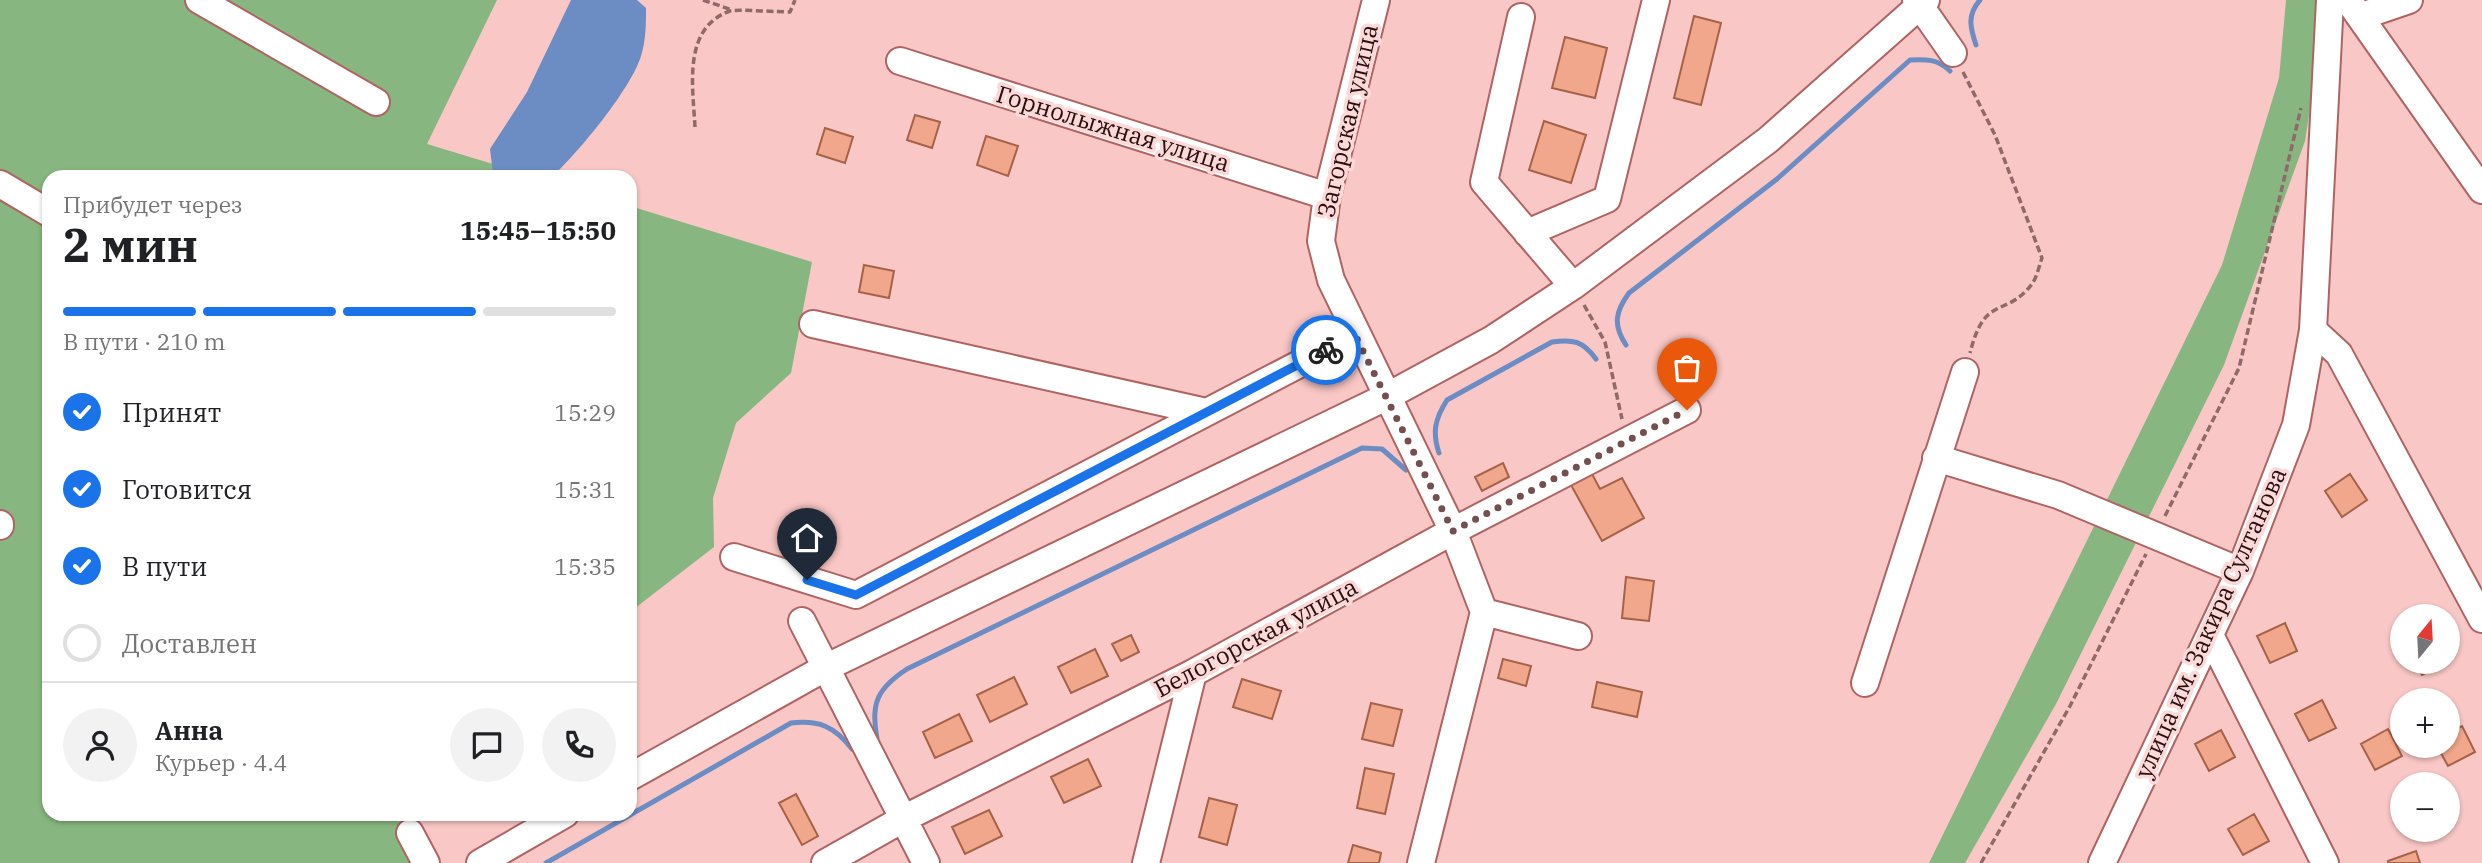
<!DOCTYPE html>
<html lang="ru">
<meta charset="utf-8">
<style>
body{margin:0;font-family:"IBM Plex Serif",serif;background:#f2f2f2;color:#202124;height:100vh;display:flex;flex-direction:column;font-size:26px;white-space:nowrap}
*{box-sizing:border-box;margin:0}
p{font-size:23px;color:#757577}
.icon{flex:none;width:38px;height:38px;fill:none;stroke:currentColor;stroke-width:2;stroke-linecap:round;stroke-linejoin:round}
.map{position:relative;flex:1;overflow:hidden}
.details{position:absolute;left:42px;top:170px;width:595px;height:651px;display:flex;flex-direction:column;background:#fff;border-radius:21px;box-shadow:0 2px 5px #0004}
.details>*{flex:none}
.needle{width:46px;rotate:18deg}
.tools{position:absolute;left:2390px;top:604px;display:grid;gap:14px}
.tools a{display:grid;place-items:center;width:70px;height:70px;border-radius:50%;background:#fff;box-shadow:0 2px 5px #0004;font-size:35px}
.pin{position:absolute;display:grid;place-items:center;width:60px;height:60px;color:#fff;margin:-72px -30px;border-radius:50% 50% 50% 0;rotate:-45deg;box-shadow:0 0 7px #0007}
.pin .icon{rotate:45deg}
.courier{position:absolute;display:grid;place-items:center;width:70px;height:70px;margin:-35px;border:5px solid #1a73e8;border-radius:50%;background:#fff;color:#222;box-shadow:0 2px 9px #0007}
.head em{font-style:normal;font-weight:800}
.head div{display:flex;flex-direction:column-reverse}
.head{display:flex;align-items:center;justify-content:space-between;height:119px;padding:0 21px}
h1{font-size:46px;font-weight:800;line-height:52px}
.bar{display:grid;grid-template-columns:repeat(4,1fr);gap:10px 7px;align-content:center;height:84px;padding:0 21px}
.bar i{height:9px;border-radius:5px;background:#e0e0e0}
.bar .current{background:#1a73e8}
.bar p{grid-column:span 4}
.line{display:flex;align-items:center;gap:18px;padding:0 21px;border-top:2px solid #e0e0e0}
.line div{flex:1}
.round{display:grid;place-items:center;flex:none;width:74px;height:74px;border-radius:37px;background:#f2f2f2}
ol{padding:0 21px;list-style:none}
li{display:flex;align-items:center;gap:21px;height:77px}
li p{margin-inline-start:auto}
li .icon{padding:7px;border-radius:50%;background:#1a73e8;color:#fff;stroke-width:4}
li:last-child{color:#757577}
li i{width:38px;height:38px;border:4px solid #e0e0e0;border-radius:50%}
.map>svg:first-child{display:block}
</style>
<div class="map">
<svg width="2482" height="863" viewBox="0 0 2482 863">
<rect width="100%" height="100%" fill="#f9c7c5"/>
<!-- green -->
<path fill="#88b680" d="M0 0H497L427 144 535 177H49V814H433L419 818 425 850 421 863H0Z
M2286 0H2322V32L2305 141 2224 365 2056 704 1965 863H1929L2222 265 2279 78Z
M630 206 812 262 791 373 736 423 713 498 714 547 630 612Z"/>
<!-- water -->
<path fill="#6c8cc4" d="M571 0H637L646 8C646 24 646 40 641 56 631 89 578 153 552 177H496L493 174 490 149 527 92Z"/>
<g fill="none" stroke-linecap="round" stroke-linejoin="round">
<!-- stream -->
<path stroke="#6c8cc4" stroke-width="5" d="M1976 45C1970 27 1967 15 1980 0
M1626 345C1613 325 1615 312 1629 293L1777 179 1910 60C1926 59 1938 59 1950 71
M1439 453C1432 432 1435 419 1447 400L1552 342C1573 339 1583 341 1596 359
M877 738C870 703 878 688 907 669L1362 448 1382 449 1406 470
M546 863 791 723C819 720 834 726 852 749"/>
</g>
<!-- building -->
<path fill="#f1a78c" stroke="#a66249" stroke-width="2" d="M1694 16 1721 23 1701 105 1674 98Z
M1565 37 1607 48 1595 98 1552 88Z
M915 115 940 122 932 148 907 140Z
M1544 121 1586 135 1571 183 1529 170Z
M825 128 853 137 845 163 817 154Z
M986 136 1018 146 1008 176 977 165Z
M864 265 894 271 889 298 859 292Z
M1503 463 1509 477 1482 491 1475 477Z
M1592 474 1600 489 1622 478 1644 518 1602 541 1571 485Z
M2350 474 2367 500 2342 517 2325 491Z
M1626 577 1654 581 1649 621 1622 618Z
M2285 623 2297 651 2270 663 2257 636Z
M1131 635 1139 652 1121 661 1112 644Z
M1095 649 1108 676 1071 693 1058 667Z
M1503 659 1531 666 1526 686 1498 678Z
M2414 662H2447L2422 675Z
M1014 677 1027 704 990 722 977 695Z
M1242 679 1281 691 1272 719 1233 707Z
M1597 682 1642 692 1637 717 1592 707Z
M2322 700 2336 728 2309 741 2295 714Z
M1371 703 1402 710 1393 746 1362 739Z
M959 714 972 741 935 758 923 732Z
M2462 726 2475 752 2448 766 2437 746H2448V733Z
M2388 729 2402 756 2375 770 2361 744Z
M2221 730 2235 757 2209 771 2195 744Z
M1088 759 1101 786 1064 803 1051 777Z
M1365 768 1394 774 1385 814 1357 808Z
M796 794 818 836 802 845 779 803Z
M1209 798 1237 805 1227 845 1199 837Z
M989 810 1002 836 965 854 952 827Z
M2254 814 2269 841 2243 855 2228 829Z
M1353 845 1381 853 1379 863H1348Z
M2416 851 2420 863H2388V861Z"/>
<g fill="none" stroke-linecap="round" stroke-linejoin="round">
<!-- minor casing -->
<g stroke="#ae6463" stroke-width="30">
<path id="minor" d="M199 0 376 102
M1376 0 1327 196 1321 241 1331 280 1453 531 1484 612 1421 863
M1916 0 1953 53
M2348 0 2482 190
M2362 16 2409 0
M1521 17 1484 182 1573 286
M900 61 1327 196
M0 184 49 213
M1527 233 1607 199 1656 0
M813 324 1206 412
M2313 330 2339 354 2482 619
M1936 458 2058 495 2240 571
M0 524V526
M734 557 856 595 1355 335
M1484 612 1578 636
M802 621 926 863
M2210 635 2325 863
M1865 683 1965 372
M630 777 825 668 1386 397 1491 340 1573 286 1768 140 1926 0
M410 833 426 863
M480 863 565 814
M825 863 903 819 1193 673 1453 531 1687 410
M1146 863 1193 673
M2102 863 2240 571 2296 425 2313 330 2330 0"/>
</g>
<!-- path -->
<path stroke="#906969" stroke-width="3.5" stroke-dasharray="7 3.5" stroke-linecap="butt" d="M703 0 732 10
M1963 72 1995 135 2042 258C2039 266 2037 277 2032 284 2005 319 1985 293 1970 353
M695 127C693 87 682 28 730 11 735 9 779 12 790 12L795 0
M1584 305 1605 342 1622 419
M2165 516 2239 368 2301 108
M1981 863 2070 706 2146 554"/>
<!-- minor -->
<use href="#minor" stroke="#fff" stroke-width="26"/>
</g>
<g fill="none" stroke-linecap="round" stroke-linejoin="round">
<!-- done -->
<path stroke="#734f4f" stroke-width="7" stroke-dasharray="0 12.6" d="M1326 350 1355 335 1453 531 1687 410"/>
<!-- route -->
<path stroke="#1a73e8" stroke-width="9" d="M807 580 856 595 1326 350"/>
</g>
<g text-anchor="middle" stroke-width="7" stroke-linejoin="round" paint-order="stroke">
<!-- street labels -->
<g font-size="24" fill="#2b0e0f" stroke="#fbd9d8">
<text transform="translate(1348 121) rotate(-77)" y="8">Загорская улица</text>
<text transform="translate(1113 129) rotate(17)" y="8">Горнолыжная улица</text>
<text transform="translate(2211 623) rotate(-66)" y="8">улица им. Закира Султанова</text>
<text transform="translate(1256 638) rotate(-28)" y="8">Белогорская улица</text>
</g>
</g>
</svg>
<div class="tools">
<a><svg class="needle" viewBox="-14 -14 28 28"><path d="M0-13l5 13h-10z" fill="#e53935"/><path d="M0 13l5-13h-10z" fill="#757577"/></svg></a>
<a>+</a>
<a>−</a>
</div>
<div class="pin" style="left:1687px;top:410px;background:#ea580c"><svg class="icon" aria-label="bag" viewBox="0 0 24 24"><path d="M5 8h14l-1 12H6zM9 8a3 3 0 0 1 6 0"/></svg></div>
<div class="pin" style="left:807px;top:580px;background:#1f2937"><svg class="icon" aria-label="home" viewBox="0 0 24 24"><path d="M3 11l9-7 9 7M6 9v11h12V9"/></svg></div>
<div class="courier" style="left:1326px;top:350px"><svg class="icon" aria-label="bike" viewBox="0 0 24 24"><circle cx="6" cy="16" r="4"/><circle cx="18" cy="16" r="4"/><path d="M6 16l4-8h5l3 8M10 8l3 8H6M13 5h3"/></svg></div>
<section class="details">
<div class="head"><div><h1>2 мин</h1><p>Прибудет через</p></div><em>15:45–15:50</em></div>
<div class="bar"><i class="current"></i><i class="current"></i><i class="current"></i><i></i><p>В пути · 210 m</p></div>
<ol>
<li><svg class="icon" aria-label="check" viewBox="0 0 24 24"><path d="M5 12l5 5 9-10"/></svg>Принят<p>15:29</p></li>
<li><svg class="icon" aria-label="check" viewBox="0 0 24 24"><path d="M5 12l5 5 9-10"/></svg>Готовится<p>15:31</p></li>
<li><svg class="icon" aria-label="check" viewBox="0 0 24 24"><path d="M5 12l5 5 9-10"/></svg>В пути<p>15:35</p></li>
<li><i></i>Доставлен</li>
</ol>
<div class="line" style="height:126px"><a class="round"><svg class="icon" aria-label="person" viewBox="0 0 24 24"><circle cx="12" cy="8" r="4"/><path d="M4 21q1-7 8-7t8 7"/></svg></a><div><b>Анна</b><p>Курьер · 4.4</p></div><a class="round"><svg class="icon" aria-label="chat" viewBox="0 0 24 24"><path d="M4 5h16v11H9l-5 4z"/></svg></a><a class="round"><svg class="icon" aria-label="phone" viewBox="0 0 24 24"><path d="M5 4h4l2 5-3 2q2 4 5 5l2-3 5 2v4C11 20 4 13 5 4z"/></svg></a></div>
</section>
</div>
